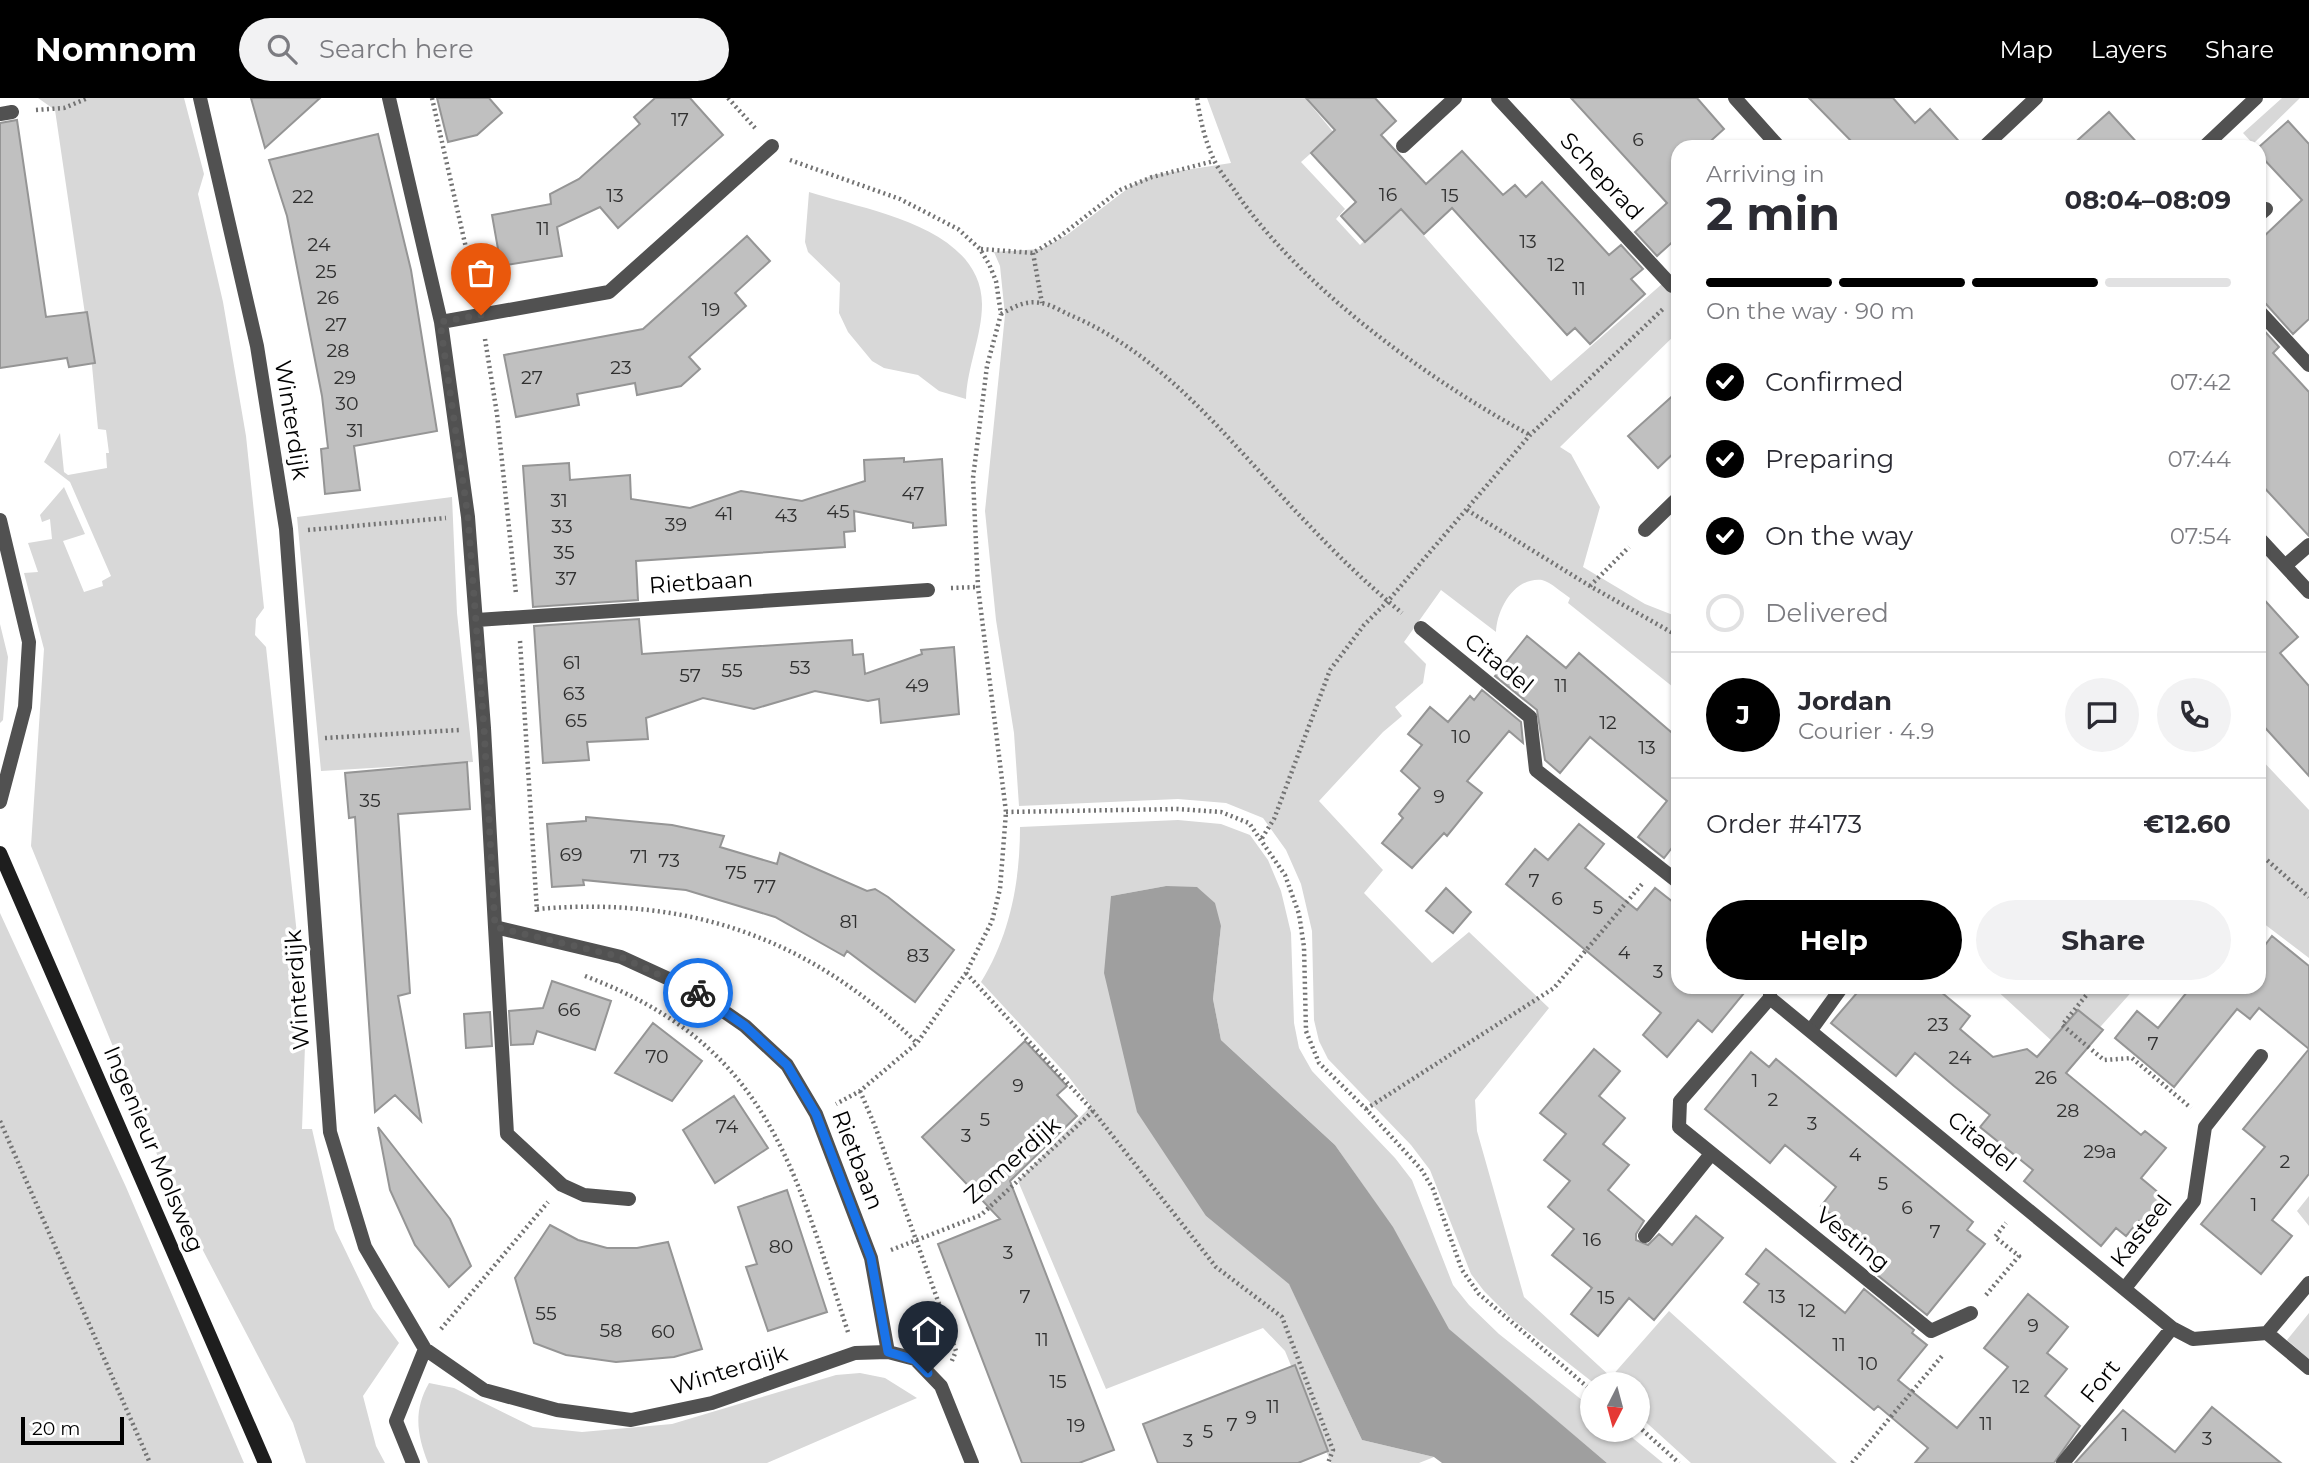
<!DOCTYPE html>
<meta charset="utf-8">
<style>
body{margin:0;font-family:Montserrat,sans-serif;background:#f2f2f3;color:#2b2b33;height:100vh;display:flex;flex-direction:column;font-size:26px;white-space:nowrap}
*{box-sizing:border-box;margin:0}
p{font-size:23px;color:#7c7c81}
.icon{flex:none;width:38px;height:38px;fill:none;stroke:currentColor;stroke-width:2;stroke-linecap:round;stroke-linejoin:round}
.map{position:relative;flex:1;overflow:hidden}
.side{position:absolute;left:1671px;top:42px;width:595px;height:854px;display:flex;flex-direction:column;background:#fff;border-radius:21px;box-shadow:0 2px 5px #0004}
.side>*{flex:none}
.needle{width:46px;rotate:186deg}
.fabs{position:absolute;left:1580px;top:1274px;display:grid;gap:14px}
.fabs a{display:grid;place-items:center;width:70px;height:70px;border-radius:50%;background:#fff;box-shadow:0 2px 5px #0004;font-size:35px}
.scale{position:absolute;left:21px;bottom:18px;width:103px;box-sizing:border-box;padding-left:7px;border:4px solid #000;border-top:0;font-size:19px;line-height:24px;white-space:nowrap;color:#000;-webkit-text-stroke:5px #fff;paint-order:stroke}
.pin{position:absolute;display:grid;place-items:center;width:60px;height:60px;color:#fff;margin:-72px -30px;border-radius:50% 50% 50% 0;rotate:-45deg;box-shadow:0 0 7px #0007}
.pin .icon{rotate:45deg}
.courier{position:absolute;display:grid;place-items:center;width:70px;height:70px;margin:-35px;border:5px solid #1a73e8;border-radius:50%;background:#fff;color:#222;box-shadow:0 2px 9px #0007}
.headline em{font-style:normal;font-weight:700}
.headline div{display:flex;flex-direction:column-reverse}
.headline{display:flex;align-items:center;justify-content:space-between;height:119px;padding:0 35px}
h1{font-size:46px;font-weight:700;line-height:52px}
.bar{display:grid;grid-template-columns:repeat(4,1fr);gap:10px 7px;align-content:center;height:84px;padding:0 35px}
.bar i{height:9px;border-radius:5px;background:#e1e1e2}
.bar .selected{background:#000}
.bar p{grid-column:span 4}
.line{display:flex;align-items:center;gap:18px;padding:0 35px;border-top:2px solid #e1e1e2}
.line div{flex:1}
.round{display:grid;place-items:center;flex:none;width:74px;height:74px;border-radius:37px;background:#f2f2f3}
ol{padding:0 35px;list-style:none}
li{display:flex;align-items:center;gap:21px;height:77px}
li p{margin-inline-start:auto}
li .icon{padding:7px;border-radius:50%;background:#000;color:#fff;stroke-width:4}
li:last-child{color:#7c7c81}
li i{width:38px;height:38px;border:4px solid #e1e1e2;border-radius:50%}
.cta{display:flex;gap:14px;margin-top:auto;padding:14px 35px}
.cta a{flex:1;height:80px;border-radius:42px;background:#000;color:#fff;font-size:28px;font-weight:700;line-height:80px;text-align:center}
.cta a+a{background:#f2f2f3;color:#2b2b33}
header{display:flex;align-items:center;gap:42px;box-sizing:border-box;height:98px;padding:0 35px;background:#000;color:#fff}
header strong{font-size:33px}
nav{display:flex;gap:38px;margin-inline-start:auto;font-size:24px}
.search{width:490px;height:63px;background:#f2f2f3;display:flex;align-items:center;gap:18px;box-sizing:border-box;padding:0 24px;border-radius:38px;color:#7c7c81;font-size:26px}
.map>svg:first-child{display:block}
</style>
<header>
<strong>Nomnom</strong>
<div class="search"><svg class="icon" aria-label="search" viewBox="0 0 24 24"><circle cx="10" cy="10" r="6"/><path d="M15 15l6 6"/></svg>Search here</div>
<nav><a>Map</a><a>Layers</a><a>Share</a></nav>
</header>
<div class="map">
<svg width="2309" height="1365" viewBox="0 0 2309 1365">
<rect width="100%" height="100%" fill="#fff"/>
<!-- green -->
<path fill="#d8d8d8" d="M38 0H184L204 76 198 96 223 204 246 338 264 510 256 521 255 537 266 549 306 920 302 1031H312L335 1131 373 1210 399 1245 363 1298 376 1348 385 1365H306L293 1325 172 1093 31 748 44 551 24 475 38 474 28 445 52 441 50 421 42 424 40 417 64 389 85 436 63 443 84 494 103 488 102 483 111 478 70 384 44 364 60 335 64 374 68 377 107 370 106 355H109L106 332 98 331 91 257 55 12Z
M1207 0H1305L1334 35 1301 64 1345 111 1336 121 1360 147 1399 109 1551 283 1678 172V234L1560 349 1571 356 1600 409 1583 469 1645 506 1678 519V593L1568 505 1570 500C1562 495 1551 484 1542 482 1514 479 1497 511 1496 534L1441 492 1404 544 1426 566 1423 585 1395 609 1402 618 1383 634 1319 703 1383 772 1364 795 1432 865 1469 834 1549 910 1475 1002 1477 1033 1524 1199 1611 1279 1669 1213 1837 1365H1691L1638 1317V1286H1595L1512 1221 1484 1193 1471 1176 1430 1072 1411 1047 1328 961 1319 943 1314 922 1312 833 1301 786 1286 752 1263 720 1226 705 1178 701 1019 708 1014 635 996 522 985 413 1005 217 1000 168 994 154 1041 151 1067 137 1131 88 1153 77 1231 65Z
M2282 0H2300L2253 46 2243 35Z
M809 94C865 112 981 128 982 206 982 238 967 269 966 301L939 293 918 277 884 270 872 263 848 234 839 215 840 185 808 154 805 144Z
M452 399 457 515 473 664 321 673 297 419Z
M0 526 8 559 3 622 0 625Z
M2259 659 2309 712V860L2259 822Z
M1178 722 1221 726 1250 737 1268 762 1281 793 1291 835 1294 925 1299 950 1312 973 1395 1060 1412 1082 1453 1187 1469 1207 1499 1236 1592 1310V1332H1623L1663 1365H1607L1448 1231 1393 1130 1335 1047 1221 942 1213 901 1221 828 1166 788 1111 798 1206 1118 1289 1185 1362 1342 1434 1359 1419 1365H1331L1285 1253 1263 1230 1106 1291 1018 1083 1091 1008 1068 978 981 884C1010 837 1020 784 1020 729Z
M0 815 126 1089 244 1365H0Z
M1993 889H2136L2076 956 2065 955Z
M2309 1098V1128L2297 1113Z
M2309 1215V1261L2287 1242Z
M860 1275 885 1280 917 1300 767 1365H428C417 1337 413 1313 429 1285L454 1290 533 1329 582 1334 672 1326 836 1277Z"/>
<!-- water -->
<path fill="#9f9f9f" d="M1166 788 1197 789 1215 805 1221 828 1213 901 1221 942 1335 1047 1393 1129 1449 1231 1607 1365H1442L1434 1359 1362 1342 1289 1186 1206 1118 1137 1014 1104 875 1111 798Z"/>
<!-- building -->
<path fill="#c0c0c0" stroke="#959595" stroke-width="2" d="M251 0H320L265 50Z
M437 0H489L502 15 477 37 448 44Z
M655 0H690L723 37 618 130 600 109 557 129 562 158 501 168 492 117 551 106 550 96 579 81 640 26 634 19Z
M1306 0H1375L1396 23 1381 37 1426 86 1462 53 1503 97 1515 87 1526 99 1542 84 1609 157 1621 147 1643 171 1631 181 1645 196 1590 246 1575 230 1567 237 1452 110 1424 136 1401 111 1365 144 1341 118 1356 104 1311 55 1335 32Z
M1571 0H1697L1724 31 1704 49H1678V139L1657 158 1635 134 1667 105Z
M1809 0H1893L1915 25 1930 11 1964 49H1857Z
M2109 14 2141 49H2070Z
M17 22 46 219 87 214 95 265 69 269 67 260 0 270V25Z
M2288 23 2309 46V221L2293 236 2266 206 2259 204V143L2302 102 2259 56V49Z
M378 36 411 172 437 333 354 348 360 392 325 396 321 351 328 350 322 298 287 118 269 62Z
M747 138 770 163 735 195 746 208 689 259 700 271 681 288 637 297 635 285 577 296 579 307 516 319 504 257 643 231Z
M2259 227 2279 249 2273 255 2309 294V438L2259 384Z
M1678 293V351L1658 370 1628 338Z
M904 360V364L942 361 946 427 913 430V425L854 413 855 433 844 434 845 449 636 463 638 502 533 509 523 368 569 365 570 382 630 377 631 401 690 410 741 393 802 403 865 383 864 362Z
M2259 496 2298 539 2280 555 2309 588V678L2259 623Z
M639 521 642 556 852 542 853 557 863 556 865 576 922 556 921 552 954 549 959 616 881 625 879 601 868 603 815 593 754 611 703 600 646 620 648 641 587 644 589 662 543 665 534 528Z
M1527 538 1566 570 1579 555 1678 640V742L1664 760 1638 739 1667 703 1590 639 1560 675 1545 662 1537 612 1495 578Z
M1482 592 1521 624 1523 645 1509 633 1467 683 1482 695 1447 738 1444 735 1412 770 1382 745 1403 720 1399 716 1420 690 1401 673 1422 647 1408 636 1430 609 1448 624 1470 598 1474 602Z
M467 664 470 711 398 716 410 895 398 898 421 1023 395 997 375 1014 355 719 349 720 345 675Z
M586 719 672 727 724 738 720 749 777 766 780 755 867 793 875 791 888 799 954 852 915 904 847 853 844 858 775 819 686 792 583 782 584 787 552 789 547 726 586 723Z
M1579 726 1604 746 1585 770 1637 812 1655 790 1678 808V889H1749L1712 934 1698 922 1667 959 1643 937 1661 915 1506 786 1535 751 1548 762Z
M1446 790 1471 814 1453 835 1426 813Z
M2272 838 2309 868V951L2259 910 2250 921 2237 911 2174 989 2115 940 2137 913 2158 930 2191 889H2259V855Z
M552 883 611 903 595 952 537 933 533 946 511 947 509 913 543 910Z
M1862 889H1935L1970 918 1960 931 1993 959 2027 951 2037 959 2078 912 2103 932 2066 975 2141 1037 2145 1033 2166 1050 2141 1080 2171 1105 2149 1131 2139 1123 2126 1138 2116 1130 2101 1148 2024 1083 2033 1072 1980 1029 1990 1017 1954 988 1915 955 1896 978 1831 925Z
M490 914 492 948 466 950 464 916Z
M653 925 702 963 672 1003 615 975Z
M1025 943 1067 988 1057 997 1077 1018 1010 1083 1114 1352 1079 1365H1022L938 1146 1000 1121 922 1039Z
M1594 951 1620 973 1599 998 1625 1020 1603 1046 1629 1067 1608 1092 1644 1123 1636 1136V1142L1648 1147 1659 1136 1672 1147 1696 1118 1723 1140 1654 1222 1629 1200 1598 1238 1571 1216 1592 1190 1552 1157 1574 1131 1548 1109 1570 1083 1544 1062 1566 1036 1540 1015Z
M2309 951V1076L2272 1122 2292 1138 2261 1176 2201 1126 2265 1049 2243 1031Z
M1751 954 1769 969 1776 961 1973 1124 1967 1132 1985 1146 1927 1217 1876 1176 1887 1163 1821 1108 1836 1089 1785 1047 1770 1065 1705 1011Z
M734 998 768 1050 715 1085 683 1032Z
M378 1029 450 1121 471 1168 449 1189 415 1147 390 1092Z
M787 1092 827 1214 768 1233 746 1169 757 1166 738 1109Z
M550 1127 578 1142 607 1150H637L668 1144 702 1251 674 1259 616 1264 566 1257 534 1245 515 1180Z
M1766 1151 1845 1215 1864 1191 1914 1232 1912 1235 1927 1247 1898 1282 1957 1330 2008 1269 1984 1250 2028 1196 2068 1229 2047 1255 2067 1271 2045 1298 2080 1328 2054 1365H1915L1928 1350 1878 1308 1874 1312 1744 1204 1759 1186 1746 1176Z
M1295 1267 1328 1353 1298 1365H1158L1143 1326Z
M2212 1309 2281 1365H2075L2123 1312 2175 1354Z"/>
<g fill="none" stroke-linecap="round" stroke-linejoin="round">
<!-- path -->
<path stroke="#737373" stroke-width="4.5" stroke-dasharray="2 3.5" stroke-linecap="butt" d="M432 0 476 194
M728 0 755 30
M1197 0C1200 21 1205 43 1214 62 1219 73 1228 83 1235 93 1300 189 1428 282 1530 337
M36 12 64 10 88 0
M790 62 900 101 958 131 980 151 989 166 996 183 1001 216 987 268 973 380 978 489 1006 714 1000 791 992 823 966 875 917 945 860 993 836 1006
M981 151 1033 155 1059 139 1120 92 1152 79 1214 63
M1033 155 1042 205
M1001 216C1014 209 1025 202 1041 205 1050 206 1061 213 1070 217 1167 258 1234 349 1305 423 1336 456 1368 487 1402 515
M485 241 497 316 516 496
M1467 412 1590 488 1678 538
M308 432 446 420
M1590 488 1629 449
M951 490 978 489
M520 543 537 814
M325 640 459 632
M1006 714 1178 711 1221 714 1249 725 1285 777 1299 816 1304 849 1306 933 1319 965 1366 1011 1421 1071 1433 1091 1462 1172 1479 1196 1592 1293
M1262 740 1274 721 1330 572 1364 527 1388 503 1530 337 1664 210
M2259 755 2309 799
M537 811C688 798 808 839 917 945
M966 875 1093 1013 1216 1169 1282 1219 1333 1352 1328 1365
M585 878C768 947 793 1067 848 1234
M2093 889 2062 927 2104 962 2132 960 2191 1010
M860 993 875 1028 956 1253 951 1265
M1366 1011 1554 890 1642 786
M0 1023 150 1365
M891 1152 981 1117 1093 1013
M1986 1197 2019 1158 1995 1139 2006 1125
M441 1231 548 1104
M1638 1328 1679 1365
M1852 1365 1942 1258 1941 1256"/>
<!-- service -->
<path stroke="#515151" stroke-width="14" d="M0 16 12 14
M0 422 29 544 25 609 0 704
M1811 932 1842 889"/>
<!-- minor -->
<path stroke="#515151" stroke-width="14" d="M200 0 257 248 286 431 330 1034 365 1149 425 1251 484 1292 557 1312 631 1322 712 1305 855 1255 888 1254 915 1261 941 1288 972 1365
M389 0 441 224 468 419 484 630 495 829 621 859 693 892 745 928 787 967 816 1016 871 1160 888 1254
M1498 0 1672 188
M1735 0 1779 49
M1403 48 1455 0
M1984 49 2036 0
M2204 49 2256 0
M2259 117 2266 111
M2259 213 2309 267
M441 224 609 194 772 48
M1645 432 1678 400
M2259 440 2309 494
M2286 467 2309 447
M477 522 928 492
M1421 530 1530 619 1536 672 1678 784
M495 829 507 1036 562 1087 584 1097 629 1101
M1770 889V900L2172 1230 2193 1241 2267 1235
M1770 900 1680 1003 1679 1029 1931 1233 1971 1215
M1645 1138 1711 1056
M2125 1190 2194 1103 2205 1029 2261 958
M2267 1235 2309 1185
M2267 1235 2309 1270
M413 1365 396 1323 425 1251
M2063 1365 2172 1230"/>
<!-- secondary -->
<path stroke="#1e1e1e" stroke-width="14" d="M0 755 265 1365"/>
</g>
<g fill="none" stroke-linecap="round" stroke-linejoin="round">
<!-- done -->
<path stroke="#595959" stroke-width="7" stroke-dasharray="0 12.6" d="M481 217 440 224 468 419 484 630 495 829 621 859 698 895"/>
<!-- route -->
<path stroke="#1a73e8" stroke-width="9" d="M698 895 745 928 787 967 816 1016 871 1160 888 1254 915 1262 928 1275"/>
</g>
<g text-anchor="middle" stroke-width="7" stroke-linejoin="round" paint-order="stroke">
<!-- number labels -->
<g font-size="19" fill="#303030">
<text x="680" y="28">17</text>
<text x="1638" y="48">6</text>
<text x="1388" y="103">16</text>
<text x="615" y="104">13</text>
<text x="1450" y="104">15</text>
<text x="303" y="105">22</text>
<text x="543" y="137">11</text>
<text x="1528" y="150">13</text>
<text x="319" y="153">24</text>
<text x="1556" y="173">12</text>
<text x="326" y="180">25</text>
<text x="1579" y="197">11</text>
<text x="328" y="206">26</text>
<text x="711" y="218">19</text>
<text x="336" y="233">27</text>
<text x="338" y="259">28</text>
<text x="621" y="276">23</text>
<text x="345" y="286">29</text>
<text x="532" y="286">27</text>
<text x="347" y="312">30</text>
<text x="355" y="339">31</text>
<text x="913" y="402">47</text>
<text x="559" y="409">31</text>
<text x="838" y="420">45</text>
<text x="724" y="422">41</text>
<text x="786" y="424">43</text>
<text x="676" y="433">39</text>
<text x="562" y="435">33</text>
<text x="564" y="461">35</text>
<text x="566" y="487">37</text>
<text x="572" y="571">61</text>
<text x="800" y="576">53</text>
<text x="732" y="579">55</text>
<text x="690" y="584">57</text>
<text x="917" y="594">49</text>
<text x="1561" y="594">11</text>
<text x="574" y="602">63</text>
<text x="576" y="629">65</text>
<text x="1608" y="631">12</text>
<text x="1461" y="645">10</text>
<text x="1647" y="656">13</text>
<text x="1439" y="705">9</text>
<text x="370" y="709">35</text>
<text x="571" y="763">69</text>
<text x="639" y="765">71</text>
<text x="669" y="769">73</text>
<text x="736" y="781">75</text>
<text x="1534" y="789">7</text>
<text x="765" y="795">77</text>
<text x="1557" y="807">6</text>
<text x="1598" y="816">5</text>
<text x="849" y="830">81</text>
<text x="1624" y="861">4</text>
<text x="918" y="864">83</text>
<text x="1658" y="880">3</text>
<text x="569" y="918">66</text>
<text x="1938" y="933">23</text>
<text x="2153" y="952">7</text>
<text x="657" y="965">70</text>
<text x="1960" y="966">24</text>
<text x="2046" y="986">26</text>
<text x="1755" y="989">1</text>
<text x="1018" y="994">9</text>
<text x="1773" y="1008">2</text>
<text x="2068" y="1019">28</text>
<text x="985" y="1028">5</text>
<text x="1812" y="1032">3</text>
<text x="727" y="1035">74</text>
<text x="966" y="1044">3</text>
<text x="2100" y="1060">29a</text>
<text x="1855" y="1063">4</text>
<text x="2285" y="1070">2</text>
<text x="1883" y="1092">5</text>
<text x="2254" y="1113">1</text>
<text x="1907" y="1116">6</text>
<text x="1935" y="1140">7</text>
<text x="1592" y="1148">16</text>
<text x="781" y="1155">80</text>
<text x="1008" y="1161">3</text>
<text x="1025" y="1205">7</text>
<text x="1777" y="1205">13</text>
<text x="1606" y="1206">15</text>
<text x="1807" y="1219">12</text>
<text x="546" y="1222">55</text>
<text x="2033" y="1234">9</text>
<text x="611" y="1239">58</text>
<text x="663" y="1240">60</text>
<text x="1042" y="1248">11</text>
<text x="1839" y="1253">11</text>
<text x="1868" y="1272">10</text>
<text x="1058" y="1290">15</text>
<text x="2021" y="1295">12</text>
<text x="1273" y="1315">11</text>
<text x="1251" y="1326">9</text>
<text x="1986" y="1332">11</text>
<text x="1232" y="1333">7</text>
<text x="1076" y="1334">19</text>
<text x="1208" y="1340">5</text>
<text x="2125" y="1343">1</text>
<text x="2207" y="1347">3</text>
<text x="1188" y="1349">3</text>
</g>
<!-- street labels -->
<g font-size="23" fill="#000" stroke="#fff">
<text transform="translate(1602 78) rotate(47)" y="8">Scheprad</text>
<text transform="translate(292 322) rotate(81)" y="8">Winterdijk</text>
<text transform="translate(701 484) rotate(-4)" y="8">Rietbaan</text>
<text transform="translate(1499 565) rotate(39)" y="8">Citadel</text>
<text transform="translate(297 892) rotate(-94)" y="8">Winterdijk</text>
<text transform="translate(1982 1043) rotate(39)" y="8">Citadel</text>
<text transform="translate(154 1051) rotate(67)" y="8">Ingenieur Molsweg</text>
<text transform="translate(858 1062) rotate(69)" y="8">Rietbaan</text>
<text transform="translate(1012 1062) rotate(-41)" y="8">Zomerdijk</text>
<text transform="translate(2141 1133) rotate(-52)" y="8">Kasteel</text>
<text transform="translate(1853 1141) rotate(39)" y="8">Vesting</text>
<text transform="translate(729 1272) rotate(-17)" y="8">Winterdijk</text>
<text transform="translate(2100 1283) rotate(-51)" y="8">Fort</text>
</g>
</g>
</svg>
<div class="fabs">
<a><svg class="needle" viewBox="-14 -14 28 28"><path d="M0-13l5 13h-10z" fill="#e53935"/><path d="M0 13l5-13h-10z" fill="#7c7c81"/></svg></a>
</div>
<div class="scale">20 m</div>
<div class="pin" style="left:481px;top:217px;background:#ea580c"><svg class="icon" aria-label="bag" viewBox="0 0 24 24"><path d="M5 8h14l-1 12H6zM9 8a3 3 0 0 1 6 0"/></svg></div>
<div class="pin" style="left:928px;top:1275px;background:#1f2937"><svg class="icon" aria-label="home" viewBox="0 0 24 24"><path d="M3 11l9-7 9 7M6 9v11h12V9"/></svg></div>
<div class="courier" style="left:698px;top:895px"><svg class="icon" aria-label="bike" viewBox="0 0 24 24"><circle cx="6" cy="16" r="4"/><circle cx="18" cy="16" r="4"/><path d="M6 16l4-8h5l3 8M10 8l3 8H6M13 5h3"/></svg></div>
<section class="side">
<div class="headline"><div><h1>2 min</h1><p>Arriving in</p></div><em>08:04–08:09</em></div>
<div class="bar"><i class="selected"></i><i class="selected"></i><i class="selected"></i><i></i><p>On the way · 90 m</p></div>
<ol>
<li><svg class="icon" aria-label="check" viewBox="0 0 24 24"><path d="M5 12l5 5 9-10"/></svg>Confirmed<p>07:42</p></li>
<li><svg class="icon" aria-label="check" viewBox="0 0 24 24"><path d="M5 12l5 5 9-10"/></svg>Preparing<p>07:44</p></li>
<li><svg class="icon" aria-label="check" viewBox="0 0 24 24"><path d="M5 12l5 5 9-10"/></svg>On the way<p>07:54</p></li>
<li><i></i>Delivered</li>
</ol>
<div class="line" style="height:126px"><b class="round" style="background:#000;color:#fff">J</b><div><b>Jordan</b><p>Courier · 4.9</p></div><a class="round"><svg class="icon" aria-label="chat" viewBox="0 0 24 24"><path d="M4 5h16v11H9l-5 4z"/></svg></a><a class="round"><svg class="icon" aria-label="phone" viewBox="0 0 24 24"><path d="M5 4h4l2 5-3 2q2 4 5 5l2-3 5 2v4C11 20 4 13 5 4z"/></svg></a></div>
<div class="line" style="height:91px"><div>Order #4173</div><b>€12.60</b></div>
<div class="cta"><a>Help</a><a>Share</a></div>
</section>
</div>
